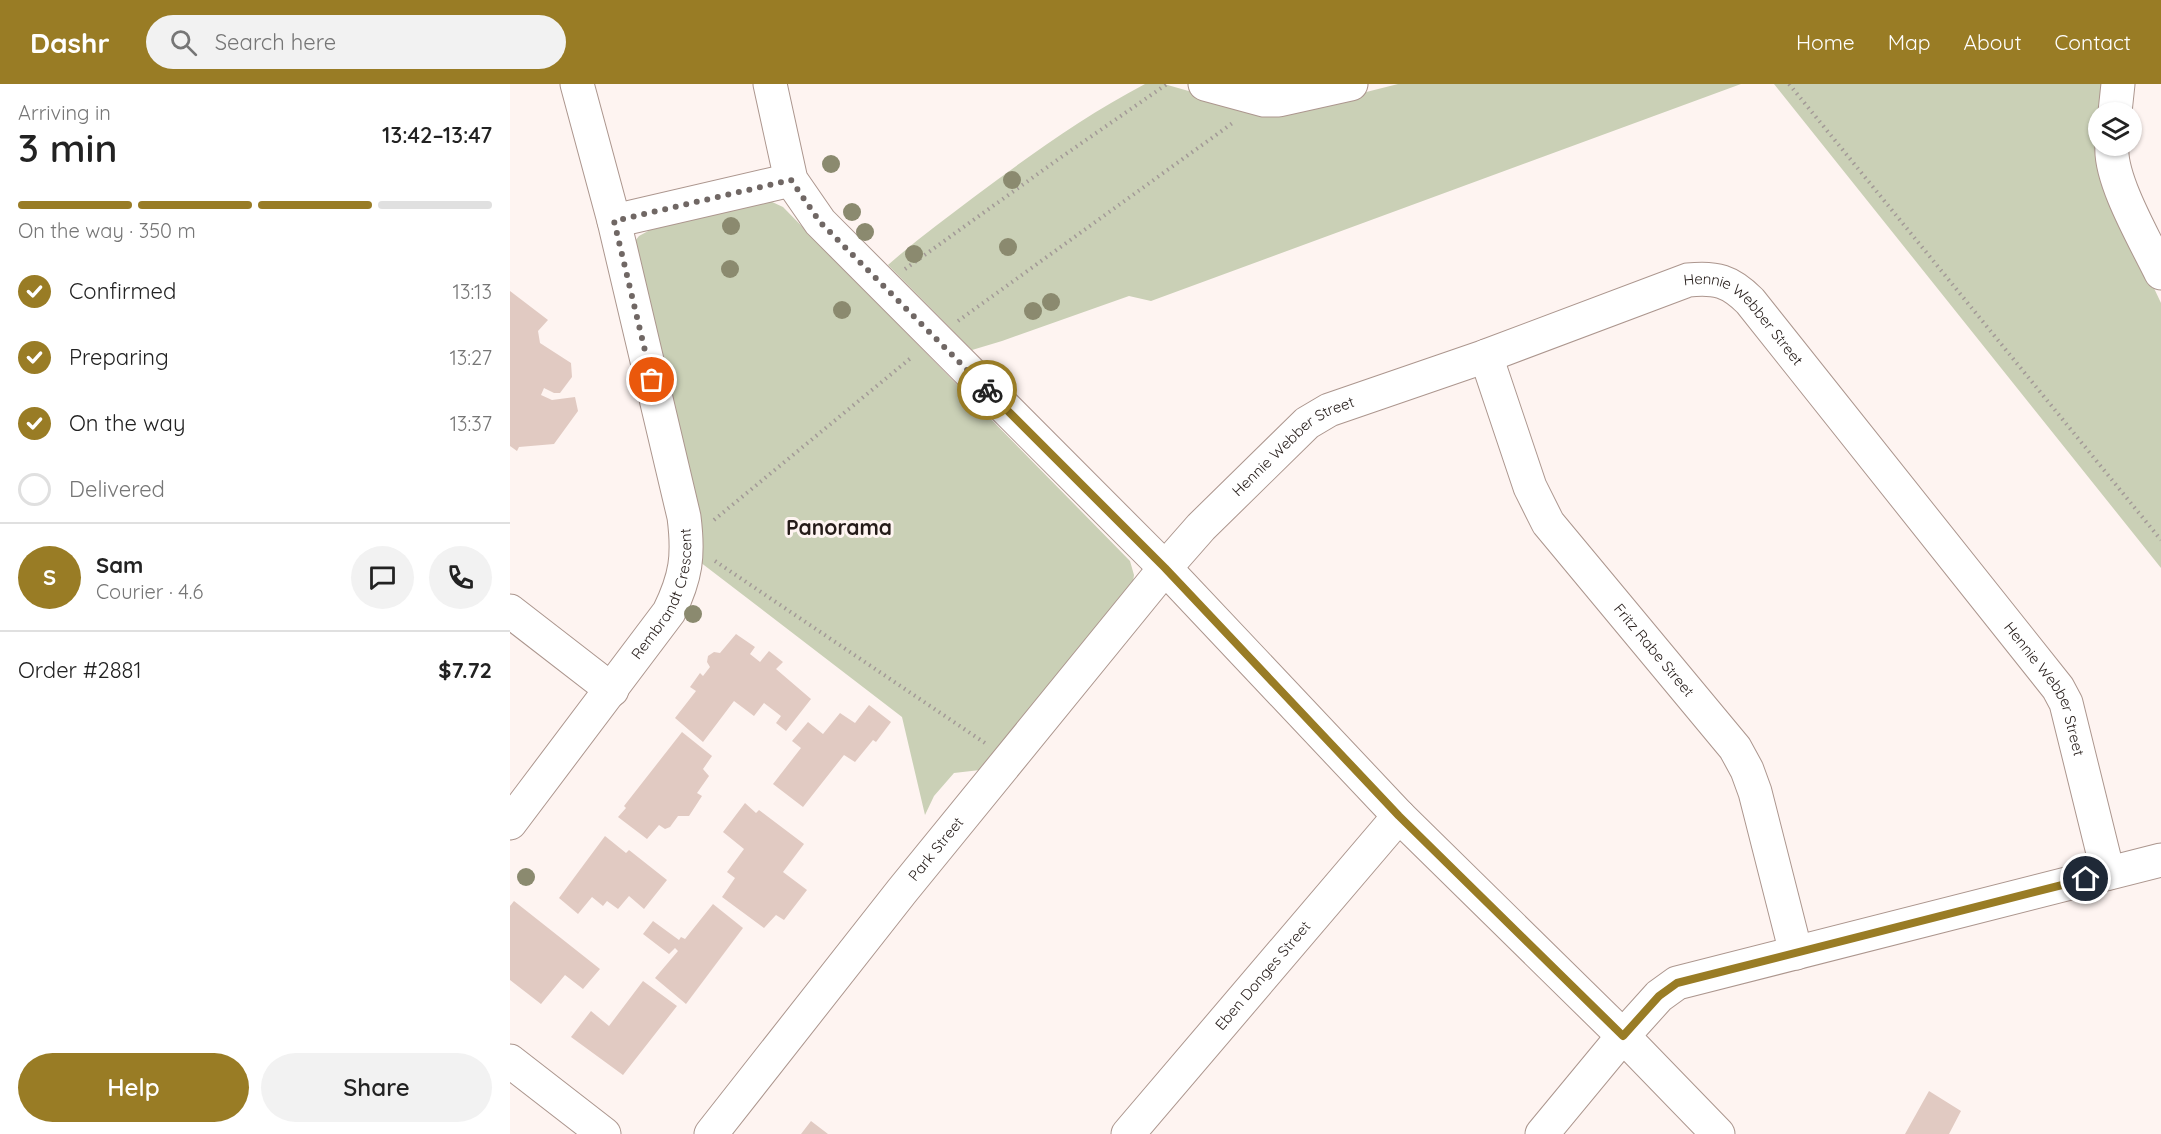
<!DOCTYPE html>
<meta charset="utf-8">
<style>
body{margin:0;font-family:Quicksand,sans-serif;background:#f2f2f2;color:#222;height:100vh;display:flex;flex-direction:column;font-size:22px;white-space:nowrap}
*{box-sizing:border-box;margin:0}
p{font-size:20px;color:#767676}
.icon{flex:none;width:33px;height:33px;fill:none;stroke:currentColor;stroke-width:2;stroke-linecap:round;stroke-linejoin:round}
.map{position:relative;flex:1;overflow:hidden}
.drawer{display:flex;flex-direction:column;background:#fff;width:510px}
.drawer>*{flex:none}
.tools{position:absolute;left:1578px;top:18px;display:grid;gap:12px}
.tools a{display:grid;place-items:center;width:54px;height:54px;border-radius:50%;background:#fff;box-shadow:0 2px 4px #0004;font-size:30px}
.pin{position:absolute;display:grid;place-items:center;width:51px;height:51px;color:#fff;margin:-26px;border:3px solid #fff;border-radius:50%;box-shadow:0 2px 6px #0007}
.courier{position:absolute;display:grid;place-items:center;width:60px;height:60px;margin:-30px;border:4px solid #997c25;border-radius:50%;background:#fff;color:#222;box-shadow:0 2px 8px #0007}
.overview em{font-style:normal;font-weight:600}
.overview div{display:flex;flex-direction:column-reverse}
.overview{display:flex;align-items:center;justify-content:space-between;height:102px;padding:0 18px}
h1{font-size:39px;font-weight:600;line-height:45px}
.bar{display:grid;grid-template-columns:repeat(4,1fr);gap:9px 6px;align-content:center;height:72px;padding:0 18px}
.bar i{height:8px;border-radius:4px;background:#e0e0e0}
.bar .current{background:#997c25}
.bar p{grid-column:span 4}
.line{display:flex;align-items:center;gap:15px;padding:0 18px;border-top:2px solid #e0e0e0}
.line div{flex:1}
.round{display:grid;place-items:center;flex:none;width:63px;height:63px;border-radius:32px;background:#f2f2f2}
ol{padding:0 18px;list-style:none}
li{display:flex;align-items:center;gap:18px;height:66px}
li p{margin-inline-start:auto}
li .icon{padding:6px;border-radius:50%;background:#997c25;color:#fff;stroke-width:4}
li:last-child{color:#767676}
li i{width:33px;height:33px;border:3px solid #e0e0e0;border-radius:50%}
.action{display:flex;gap:12px;margin-top:auto;padding:12px 18px}
.action a{flex:1;height:69px;border-radius:36px;background:#997c25;color:#fff;font-size:24px;font-weight:600;line-height:69px;text-align:center}
.action a+a{background:#f2f2f2;color:#222}
header{display:flex;align-items:center;gap:36px;box-sizing:border-box;height:84px;padding:0 30px;background:#997c25;color:#fff}
header strong{font-size:28px}
nav{display:flex;gap:33px;margin-inline-start:auto;font-size:21px}
.search{width:420px;height:54px;background:#f2f2f2;display:flex;align-items:center;gap:15px;box-sizing:border-box;padding:0 21px;border-radius:33px;color:#767676;font-size:22px}
main{display:flex;flex:1;min-height:0}
.map>svg:first-child{display:block}
</style>
<header>
<strong>Dashr</strong>
<div class="search"><svg class="icon" aria-label="search" viewBox="0 0 24 24"><circle cx="10" cy="10" r="6"/><path d="M15 15l6 6"/></svg>Search here</div>
<nav><a>Home</a><a>Map</a><a>About</a><a>Contact</a></nav>
</header>
<main>
<section class="drawer">
<div class="overview"><div><h1>3 min</h1><p>Arriving in</p></div><em>13:42–13:47</em></div>
<div class="bar"><i class="current"></i><i class="current"></i><i class="current"></i><i></i><p>On the way · 350 m</p></div>
<ol>
<li><svg class="icon" aria-label="check" viewBox="0 0 24 24"><path d="M5 12l5 5 9-10"/></svg>Confirmed<p>13:13</p></li>
<li><svg class="icon" aria-label="check" viewBox="0 0 24 24"><path d="M5 12l5 5 9-10"/></svg>Preparing<p>13:27</p></li>
<li><svg class="icon" aria-label="check" viewBox="0 0 24 24"><path d="M5 12l5 5 9-10"/></svg>On the way<p>13:37</p></li>
<li><i></i>Delivered</li>
</ol>
<div class="line" style="height:108px"><b class="round" style="background:#997c25;color:#fff">S</b><div><b>Sam</b><p>Courier · 4.6</p></div><a class="round"><svg class="icon" aria-label="chat" viewBox="0 0 24 24"><path d="M4 5h16v11H9l-5 4z"/></svg></a><a class="round"><svg class="icon" aria-label="phone" viewBox="0 0 24 24"><path d="M5 4h4l2 5-3 2q2 4 5 5l2-3 5 2v4C11 20 4 13 5 4z"/></svg></a></div>
<div class="line" style="height:78px"><div>Order #2881</div><b>$7.72</b></div>
<div class="action"><a>Help</a><a>Share</a></div>
</section>
<div class="map">
<svg width="1651" height="1050" viewBox="0 0 1651 1050">
<rect width="100%" height="100%" fill="#fef4f1"/>
<!-- green -->
<path fill="#cad0b6" d="M635 0H654L756 29 777 28 888 0H1231L641 217 619 212 492 257 462 266 378 181C405 157 435 135 464 113 519 72 574 32 635 0Z
M1264 0H1595L1592 28H1588V74L1600 111 1651 219V484Z
M260 117 273 123 620 477 624 491 623 498 470 686 444 689 424 712 415 731 392 633 190 478 125 157 129 152 140 146Z"/>
<!-- building -->
<path fill="#e1cac2" d="M0 207 38 236 28 247 30 259 61 279 62 293 50 309H44L34 304 31 311 42 316 65 313 68 327 44 360 9 363 7 367 0 362Z
M226 550 245 563 240 570 250 578 259 567 273 578 266 585 301 615 276 647 266 639 271 632 254 619 244 632 224 617 193 658 165 634 186 607 180 603 190 589 193 592 200 583 197 578 198 572 204 568 210 569Z
M359 621 381 638 366 658 363 656 345 678 334 671 293 723 263 700 291 664 282 657 298 638 313 650 330 629 345 639Z
M172 648 202 672 193 685 199 692 187 709 192 712 179 732H168L160 743 155 745 149 741 137 755 108 733 116 724 114 722Z
M235 719 246 729 249 726 294 760 273 788 297 806 274 836 266 831 254 844 212 813 225 794 217 788 234 765 213 748Z
M95 752 116 769 119 766 157 796 134 825 119 812 108 825 97 817 93 822 82 813 68 830 49 814Z
M4 817 90 885 73 905 55 891 31 920 0 896V822Z
M203 820 233 844 176 920 145 894 168 867 165 864 159 870 133 850 143 837 169 856 171 853 175 855Z
M133 897 167 922 113 991 61 953 81 927 99 942Z
M1419 1007 1451 1027 1439 1050H1395Z
M301 1037 318 1050H291Z"/>
<g fill="none" stroke-linecap="round" stroke-linejoin="round">
<!-- minor casing -->
<g stroke="#ac968e" stroke-width="35">
<g id="minor">
<path d="M260 0 281 96 310 138 655 484 889 732 1113 952 1208 1050"/>
<path d="M695 0 754 16H769L841 0"/>
<path d="M1605 28 1608 0"/>
<path d="M1602 62C1599 95 1636 158 1651 189"/>
<path d="M104 137 281 96"/>
<path id="s1" d="M976 272 1020 403 1038 439 1225 664 1237 686 1245 708 1286 869"/>
<path d="M0 527 102 606"/>
<path id="s2" d="M0 739 159 528C176 493 179 472 174 433L104 137 67 0"/>
<path d="M0 977 94 1050"/>
<path id="s3" d="M201 1050 392 807 655 484 691 443 797 339 819 326 976 272 1178 196C1206 193 1220 197 1240 217L1548 604 1556 619 1598 789"/>
<path id="s4" d="M618 1050 889 732"/>
<path d="M1032 1050 1113 952 1149 912 1167 899 1651 776"/>
</g>
</g>
<!-- path -->
<path stroke="#a39a97" stroke-width="4" stroke-dasharray="1.5 4.5" stroke-linecap="butt" d="M1279 0 1651 456
M395 185 550 74 657 0
M448 237 724 38
M204 436 402 273
M205 477 475 659"/>
<!-- minor -->
<use href="#minor" stroke="#fff" stroke-width="33"/>
</g>
<!-- trees -->
<g fill="#8b8a6f">
<circle cx="321" cy="80" r="9"/>
<circle cx="502" cy="96" r="9"/>
<circle cx="342" cy="128" r="9"/>
<circle cx="221" cy="142" r="9"/>
<circle cx="355" cy="148" r="9"/>
<circle cx="498" cy="163" r="9"/>
<circle cx="404" cy="170" r="9"/>
<circle cx="220" cy="185" r="9"/>
<circle cx="541" cy="218" r="9"/>
<circle cx="332" cy="226" r="9"/>
<circle cx="523" cy="227" r="9"/>
<circle cx="183" cy="530" r="9"/>
<circle cx="16" cy="793" r="9"/>
</g>
<g fill="none" stroke-linecap="round" stroke-linejoin="round">
<!-- done -->
<path stroke="#706764" stroke-width="6" stroke-dasharray="0 10.8" d="M142 296 104 137 281 96 310 138 477 306"/>
<!-- route -->
<path stroke="#997c25" stroke-width="8" d="M477 306 655 484 889 732 1113 952 1149 912 1167 899 1576 795"/>
</g>
<g text-anchor="middle" stroke-width="6" stroke-linejoin="round" paint-order="stroke">
<!-- street labels -->
<g font-size="15" fill="#241b18" stroke="#fef4f1">
<text dy="5" stroke="none"><textPath href="#s3" startOffset="1408">Hennie Webber Street</textPath></text>
<text dy="5" stroke="none"><textPath href="#s3" startOffset="904">Hennie Webber Street</textPath></text>
<text dy="5" stroke="none"><textPath href="#s2" startOffset="279">Rembrandt Crescent</textPath></text>
<text dy="5" stroke="none"><textPath href="#s1" startOffset="344">Fritz Rabe Street</textPath></text>
<text dy="5" stroke="none"><textPath href="#s3" startOffset="1894">Hennie Webber Street</textPath></text>
<text dy="5" stroke="none"><textPath href="#s3" startOffset="363">Park Street</textPath></text>
<text dy="5" stroke="none"><textPath href="#s4" startOffset="208">Eben Donges Street</textPath></text>
</g>
<!-- district labels -->
<g font-size="21" font-weight="bold" fill="#241b18" stroke="#fef4f1">
<text x="329" y="451">Panorama</text>
</g>
</g>
</svg>
<div class="tools">
<a><svg class="icon" aria-label="layers" viewBox="0 0 24 24"><path d="M12 4l9 5-9 5-9-5zM3 14l9 5 9-5"/></svg></a>
</div>
<div class="pin" style="left:142px;top:296px;background:#ea580c"><svg class="icon" aria-label="bag" viewBox="0 0 24 24"><path d="M5 8h14l-1 12H6zM9 8a3 3 0 0 1 6 0"/></svg></div>
<div class="pin" style="left:1576px;top:795px;background:#1f2937"><svg class="icon" aria-label="home" viewBox="0 0 24 24"><path d="M3 11l9-7 9 7M6 9v11h12V9"/></svg></div>
<div class="courier" style="left:477px;top:306px"><svg class="icon" aria-label="bike" viewBox="0 0 24 24"><circle cx="6" cy="16" r="4"/><circle cx="18" cy="16" r="4"/><path d="M6 16l4-8h5l3 8M10 8l3 8H6M13 5h3"/></svg></div>
</div>
</main>
